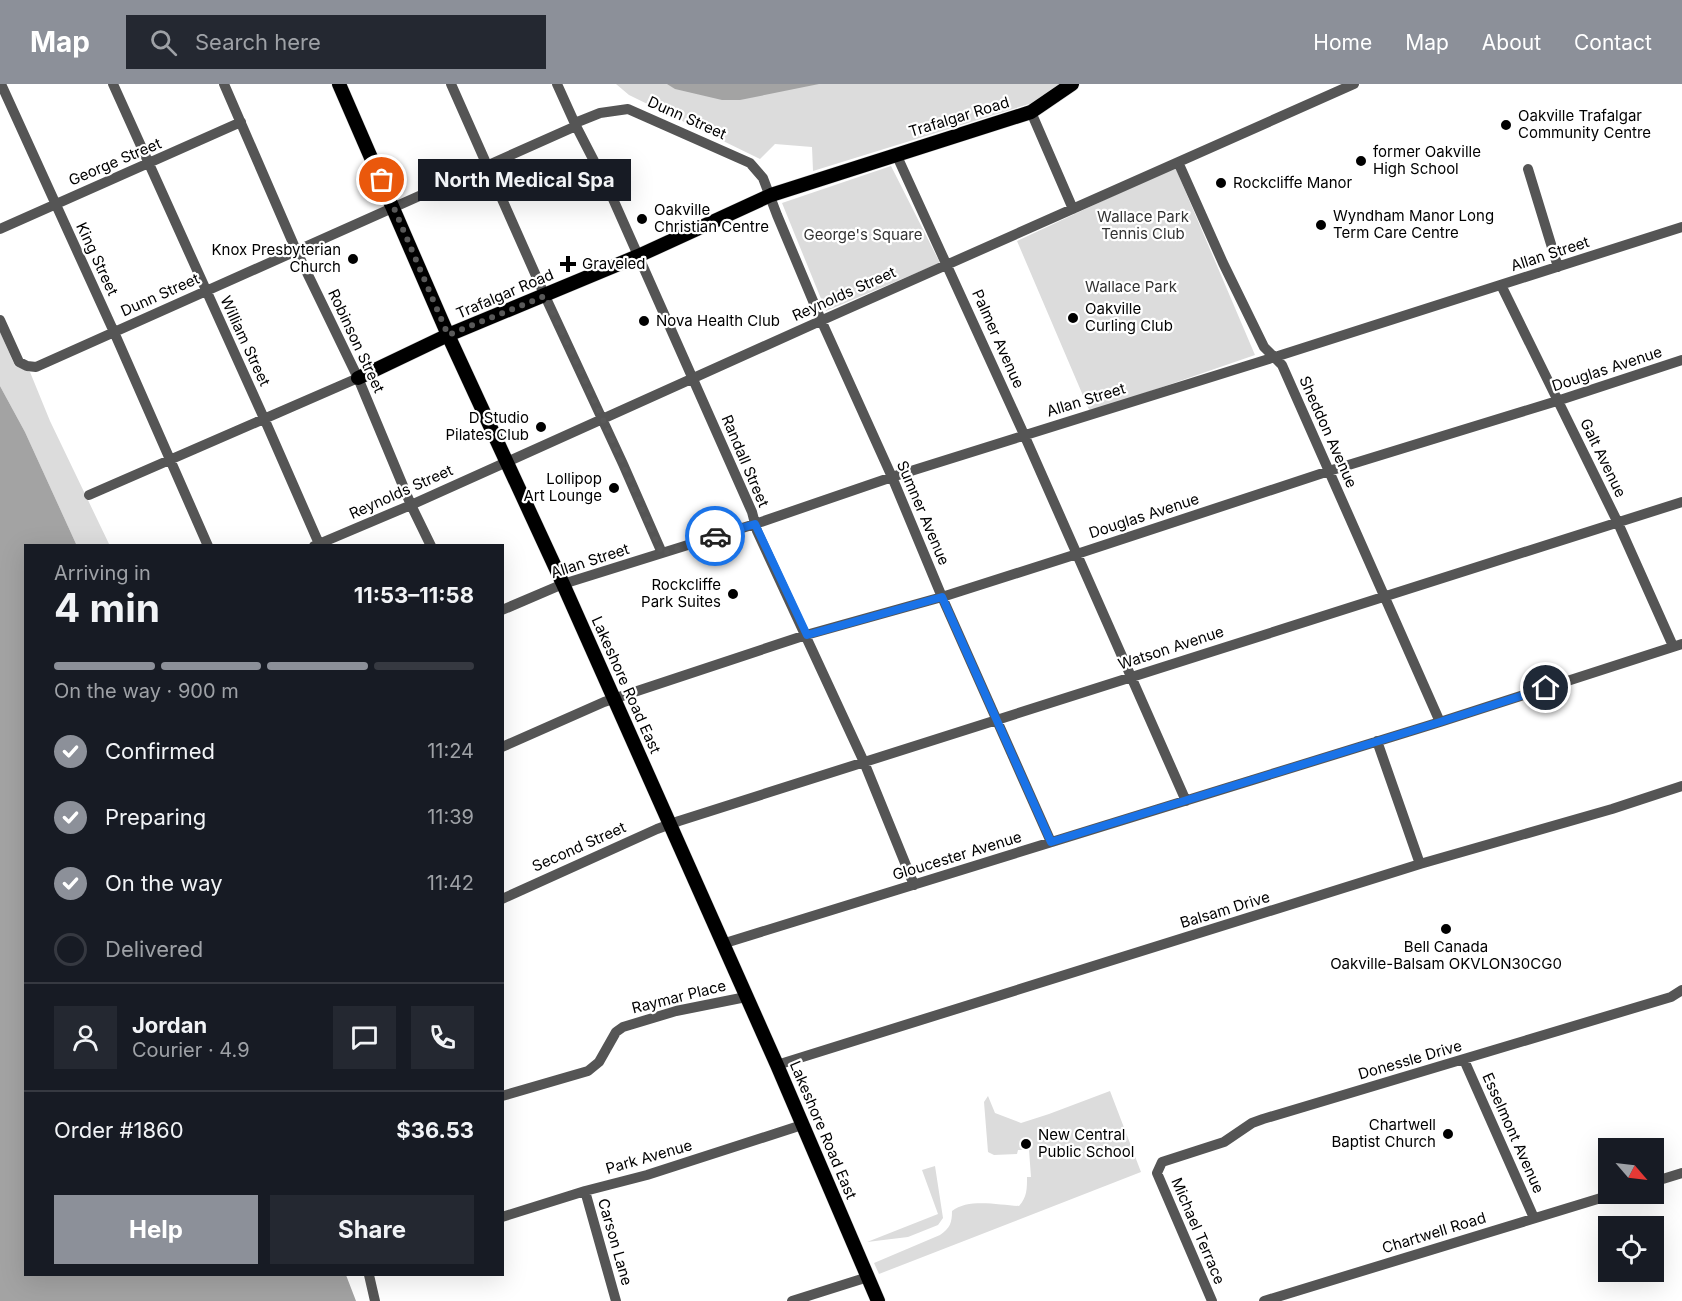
<!DOCTYPE html>
<meta charset="utf-8">
<style>
body{margin:0;font-family:Inter,sans-serif;background:#242831;color:#f1f3f6;height:100vh;display:flex;flex-direction:column;font-size:22px;white-space:nowrap}
*{box-sizing:border-box;margin:0}
p{font-size:20px;color:#9ea1a6}
.icon{flex:none;width:33px;height:33px;fill:none;stroke:currentColor;stroke-width:2;stroke-linecap:round;stroke-linejoin:round}
.map{position:relative;flex:1;overflow:hidden}
.panel{position:absolute;left:24px;top:460px;width:480px;height:732px;display:flex;flex-direction:column;background:#171b24;border-radius:0px;box-shadow:0 6px 24px #0002}
.panel>*{flex:none}
.needle{width:39px;rotate:118deg}
.controls{position:absolute;left:1598px;top:1054px;display:grid;gap:12px}
.controls a{display:grid;place-items:center;width:66px;height:66px;border-radius:0px;background:#171b24;box-shadow:0 6px 24px #0002;font-size:30px}
.pin{position:absolute;display:grid;place-items:center;width:51px;height:51px;color:#fff;margin:-26px;border:3px solid #fff;border-radius:50%;box-shadow:0 2px 6px #0007}
.courier{position:absolute;display:grid;place-items:center;width:60px;height:60px;margin:-30px;border:4px solid #1a73e8;border-radius:50%;background:#fff;color:#222;box-shadow:0 2px 8px #0007}
.bubble{position:absolute;height:42px;border-radius:0px;background:#171b24;box-shadow:0 6px 24px #0002;font-size:20px;font-weight:700;line-height:42px;text-align:center}
.summary em{font-style:normal;font-weight:700}
.summary div{display:flex;flex-direction:column-reverse}
.summary{display:flex;align-items:center;justify-content:space-between;height:102px;padding:0 30px}
h1{font-size:39px;font-weight:700;line-height:45px}
.bar{display:grid;grid-template-columns:repeat(4,1fr);gap:9px 6px;align-content:center;height:72px;padding:0 30px}
.bar i{height:8px;border-radius:4px;background:#363941}
.bar .active{background:#8c9099}
.bar p{grid-column:span 4}
.line{display:flex;align-items:center;gap:15px;padding:0 30px;border-top:2px solid #363941}
.line div{flex:1}
.round{display:grid;place-items:center;flex:none;width:63px;height:63px;border-radius:0px;background:#242831}
ol{padding:0 30px;list-style:none}
li{display:flex;align-items:center;gap:18px;height:66px}
li p{margin-inline-start:auto}
li .icon{padding:6px;border-radius:50%;background:#8c9099;color:#fff;stroke-width:4}
li:last-child{color:#9ea1a6}
li i{width:33px;height:33px;border:3px solid #363941;border-radius:50%}
.cta{display:flex;gap:12px;margin-top:auto;padding:12px 30px}
.cta a{flex:1;height:69px;border-radius:0px;background:#8c9099;color:#fff;font-size:24px;font-weight:700;line-height:69px;text-align:center}
.cta a+a{background:#242831;color:#f1f3f6}
header{display:flex;align-items:center;gap:36px;box-sizing:border-box;height:84px;padding:0 30px;background:#8c9099;color:#fff}
header strong{font-size:28px}
nav{display:flex;gap:33px;margin-inline-start:auto;font-size:21px}
.search{width:420px;height:54px;background:#242831;display:flex;align-items:center;gap:15px;box-sizing:border-box;padding:0 21px;border-radius:0px;color:#9ea1a6;font-size:22px}
.map>svg:first-child{display:block}
</style>
<header>
<strong>Map</strong>
<div class="search"><svg class="icon" aria-label="search" viewBox="0 0 24 24"><circle cx="10" cy="10" r="6"/><path d="M15 15l6 6"/></svg>Search here</div>
<nav><a>Home</a><a>Map</a><a>About</a><a>Contact</a></nav>
</header>
<div class="map">
<svg width="1682" height="1217" viewBox="0 0 1682 1217">
<rect width="100%" height="100%" fill="#fff"/>
<!-- green -->
<path fill="#dcdcdc" d="M616 0H1065L1042 16 813 87 812 63 775 60 760 75 629 11Z
M891 82 940 179 826 227 782 119Z
M1175 83 1255 271 1090 328 1017 157Z
M0 248 15 282 30 288 50 337 110 462H77L25 348 0 302Z
M1110 1007 1141 1088 879 1190 874 1179 940 1151C950 1144 952 1139 952 1127 968 1114 999 1121 1019 1122 1027 1113 1027 1105 1027 1093H1031L1029 1066H1018L1017 1070 994 1071 988 1068 984 1018 988 1012 995 1029 1021 1039 1049 1030Z
M935 1082 943 1134 938 1141 908 1153 867 1158 938 1130 922 1086Z"/>
<!-- water -->
<path fill="#a3a3a3" d="M667 0H819L740 16H722L675 5Z
M0 302 25 348 77 462H26V1191H346L356 1217H0Z"/>
<g fill="none" stroke-linecap="round" stroke-linejoin="round">
<!-- major casing -->
<g stroke="#dbdbdb" stroke-width="15">
<path id="major" d="M339 0 448 251 563 500 777 981 878 1217
M358 294 448 251 638 172 771 111 1031 28 1072 0"/>
</g>
<!-- minor -->
<path stroke="#555" stroke-width="10" d="M1 0 114 248 208 462
M113 0 267 341 320 462
M224 0 296 166 358 294 411 421 431 462
M451 0 545 212 623 380 662 469
M557 0 576 42 609 106 752 428 757 447 864 678 914 801
M1031 28 1073 125
M575 39 600 29 628 25 750 79 763 94 777 131 821 236 892 393 942 513 1051 758
M896 70 1022 346 1186 717
M1178 78 1223 179 1264 263 1282 281 1440 638
M1528 85 1558 183
M0 145 241 38
M1501 201 1618 439 1673 562
M0 236 19 278 27 282 36 283 576 42
M89 411 358 294
M314 462 411 421 827 234 1354 0
M502 526 563 500 755 440 895 392 1275 273 1682 143
M1377 657 1420 780
M502 663 604 618 806 551 942 513 1077 470 1329 387 1557 317 1682 276
M502 815 657 745 679 737 1682 418
M722 860 1440 638 1682 560
M1464 976 1534 1134
M777 981 1420 780 1612 725 1682 702
M502 1012 588 987 599 978 616 948 623 943 676 927 746 913
M1653 1098 1682 1089
M585 1107 616 1217
M502 1133 585 1107 647 1091 802 1041
M369 1191 375 1217
M792 1217 868 1193
M1212 1217 1157 1089 1162 1078 1224 1058 1252 1039 1263 1035 1671 913 1682 906
M1264 1217 1614 1110"/>
<!-- major -->
<use href="#major" stroke="#000" stroke-width="14"/>
</g>
<g fill="none" stroke-linecap="round" stroke-linejoin="round">
<!-- done -->
<path stroke="#595959" stroke-width="6" stroke-dasharray="0 10.8" d="M382 96 448 251 545 212 605 340 662 470 715 452"/>
<!-- route -->
<path stroke="#1a73e8" stroke-width="8" d="M715 452 755 440 807 551 942 513 1051 758 1440 638 1546 604"/>
</g>
<!-- markers -->
<g fill="#000" stroke="#fff" stroke-width="2">
<circle cx="1506" cy="41" r="6"/>
<circle cx="1361" cy="77" r="6"/>
<circle cx="1221" cy="99" r="6"/>
<circle cx="642" cy="135" r="6"/>
<circle cx="1321" cy="141" r="6"/>
<circle cx="353" cy="175" r="6"/>
<path d="M565 171h6v6h6v6h-6v6h-6v-6h-6v-6h6z"/>
<circle cx="1073" cy="234" r="6"/>
<circle cx="644" cy="237" r="6"/>
<circle cx="541" cy="343" r="6"/>
<circle cx="614" cy="404" r="6"/>
<circle cx="733" cy="510" r="6"/>
<circle cx="1446" cy="845" r="6"/>
<circle cx="1448" cy="1050" r="6"/>
<circle cx="1026" cy="1060" r="6"/>
</g>
<g text-anchor="middle" stroke-width="4.5" stroke-linejoin="round" paint-order="stroke">
<!-- poi labels -->
<g font-size="15" fill="#000" stroke="#fff" text-anchor="start">
<text x="1518" y="37">Oakville Trafalgar<tspan x="1518" dy="17">Community Centre</tspan></text>
<text x="1373" y="73">former Oakville<tspan x="1373" dy="17">High School</tspan></text>
<text x="1233" y="104">Rockcliffe Manor</text>
<text x="654" y="131">Oakville<tspan x="654" dy="17">Christian Centre</tspan></text>
<text x="1333" y="137">Wyndham Manor Long<tspan x="1333" dy="17">Term Care Centre</tspan></text>
<text x="341" y="171" text-anchor="end">Knox Presbyterian<tspan x="341" dy="17">Church</tspan></text>
<text x="582" y="185">Graveled</text>
<text x="1085" y="230">Oakville<tspan x="1085" dy="17">Curling Club</tspan></text>
<text x="656" y="242">Nova Health Club</text>
<text x="529" y="339" text-anchor="end">D Studio<tspan x="529" dy="17">Pilates Club</tspan></text>
<text x="602" y="400" text-anchor="end">Lollipop<tspan x="602" dy="17">Art Lounge</tspan></text>
<text x="721" y="506" text-anchor="end">Rockcliffe<tspan x="721" dy="17">Park Suites</tspan></text>
<text x="1446" y="868" text-anchor="middle">Bell Canada<tspan x="1446" dy="17">Oakville-Balsam OKVLON30CG0</tspan></text>
<text x="1436" y="1046" text-anchor="end">Chartwell<tspan x="1436" dy="17">Baptist Church</tspan></text>
<text x="1038" y="1056">New Central<tspan x="1038" dy="17">Public School</tspan></text>
</g>
<!-- street labels -->
<g font-size="15" fill="#000" stroke="#fff">
<text transform="translate(959 33) rotate(-17)" y="5">Trafalgar Road</text>
<text transform="translate(687 34) rotate(24)" y="5">Dunn Street</text>
<text transform="translate(115 78) rotate(-23)" y="5">George Street</text>
<text transform="translate(1550 170) rotate(-18)" y="5">Allan Street</text>
<text transform="translate(97 175) rotate(65)" y="5">King Street</text>
<text transform="translate(505 210) rotate(-23)" y="5">Trafalgar Road</text>
<text transform="translate(844 210) rotate(-24)" y="5">Reynolds Street</text>
<text transform="translate(160 211) rotate(-24)" y="5">Dunn Street</text>
<text transform="translate(998 255) rotate(66)" y="5">Palmer Avenue</text>
<text transform="translate(245 257) rotate(65)" y="5">William Street</text>
<text transform="translate(356 257) rotate(65)" y="5">Robinson Street</text>
<text transform="translate(1607 285) rotate(-18)" y="5">Douglas Avenue</text>
<text transform="translate(1086 316) rotate(-17)" y="5">Allan Street</text>
<text transform="translate(1328 348) rotate(66)" y="5">Sheddon Avenue</text>
<text transform="translate(1603 374) rotate(64)" y="5">Galt Avenue</text>
<text transform="translate(745 377) rotate(67)" y="5">Randall Street</text>
<text transform="translate(401 408) rotate(-24)" y="5">Reynolds Street</text>
<text transform="translate(923 429) rotate(67)" y="5">Sumner Avenue</text>
<text transform="translate(1144 432) rotate(-18)" y="5">Douglas Avenue</text>
<text transform="translate(590 477) rotate(-18)" y="5">Allan Street</text>
<text transform="translate(1171 564) rotate(-18)" y="5">Watson Avenue</text>
<text transform="translate(626 601) rotate(66)" y="5">Lakeshore Road East</text>
<text transform="translate(579 763) rotate(-24)" y="5">Second Street</text>
<text transform="translate(957 772) rotate(-17)" y="5">Gloucester Avenue</text>
<text transform="translate(1225 826) rotate(-17)" y="5">Balsam Drive</text>
<text transform="translate(679 913) rotate(-14)" y="5">Raymar Place</text>
<text transform="translate(1410 976) rotate(-16)" y="5">Donessle Drive</text>
<text transform="translate(823 1046) rotate(67)" y="5">Lakeshore Road East</text>
<text transform="translate(1513 1049) rotate(66)" y="5">Esselmont Avenue</text>
<text transform="translate(649 1073) rotate(-16)" y="5">Park Avenue</text>
<text transform="translate(1198 1147) rotate(67)" y="5">Michael Terrace</text>
<text transform="translate(1434 1149) rotate(-17)" y="5">Chartwell Road</text>
<text transform="translate(615 1158) rotate(74)" y="5">Carson Lane</text>
</g>
<!-- park labels -->
<g font-size="15" fill="#333" stroke="#fff">
<text x="1143" y="138">Wallace Park<tspan x="1143" dy="17">Tennis Club</tspan></text>
<text x="863" y="156">George's Square</text>
<text x="1131" y="208">Wallace Park</text>
</g>
</g>
</svg>
<div class="controls">
<a><svg class="needle" viewBox="-14 -14 28 28"><path d="M0-13l5 13h-10z" fill="#e53935"/><path d="M0 13l5-13h-10z" fill="#9ea1a6"/></svg></a>
<a><svg class="icon" aria-label="locate" viewBox="0 0 24 24"><circle cx="12" cy="12" r="6"/><path d="M12 2v4M12 18v4M2 12h4M18 12h4"/></svg></a>
</div>
<div class="pin" style="left:382px;top:96px;background:#ea580c"><svg class="icon" aria-label="bag" viewBox="0 0 24 24"><path d="M5 8h14l-1 12H6zM9 8a3 3 0 0 1 6 0"/></svg></div>
<div class="pin" style="left:1546px;top:604px;background:#1f2937"><svg class="icon" aria-label="home" viewBox="0 0 24 24"><path d="M3 11l9-7 9 7M6 9v11h12V9"/></svg></div>
<div class="courier" style="left:715px;top:452px"><svg class="icon" aria-label="car" viewBox="0 0 24 24"><path d="M5 17H2v-5l4-1 3-4h7l3 4 3 1v5h-3M9 17h6M6 11h13"/><circle cx="7" cy="17" r="2"/><circle cx="17" cy="17" r="2"/></svg></div>
<div class="bubble" style="left:418px;top:75px;width:213px">North Medical Spa</div>
<section class="panel">
<div class="summary"><div><h1>4 min</h1><p>Arriving in</p></div><em>11:53–11:58</em></div>
<div class="bar"><i class="active"></i><i class="active"></i><i class="active"></i><i></i><p>On the way · 900 m</p></div>
<ol>
<li><svg class="icon" aria-label="check" viewBox="0 0 24 24"><path d="M5 12l5 5 9-10"/></svg>Confirmed<p>11:24</p></li>
<li><svg class="icon" aria-label="check" viewBox="0 0 24 24"><path d="M5 12l5 5 9-10"/></svg>Preparing<p>11:39</p></li>
<li><svg class="icon" aria-label="check" viewBox="0 0 24 24"><path d="M5 12l5 5 9-10"/></svg>On the way<p>11:42</p></li>
<li><i></i>Delivered</li>
</ol>
<div class="line" style="height:108px"><a class="round"><svg class="icon" aria-label="person" viewBox="0 0 24 24"><circle cx="12" cy="8" r="4"/><path d="M4 21q1-7 8-7t8 7"/></svg></a><div><b>Jordan</b><p>Courier · 4.9</p></div><a class="round"><svg class="icon" aria-label="chat" viewBox="0 0 24 24"><path d="M4 5h16v11H9l-5 4z"/></svg></a><a class="round"><svg class="icon" aria-label="phone" viewBox="0 0 24 24"><path d="M5 4h4l2 5-3 2q2 4 5 5l2-3 5 2v4C11 20 4 13 5 4z"/></svg></a></div>
<div class="line" style="height:78px"><div>Order #1860</div><b>$36.53</b></div>
<div class="cta"><a>Help</a><a>Share</a></div>
</section>
</div>
